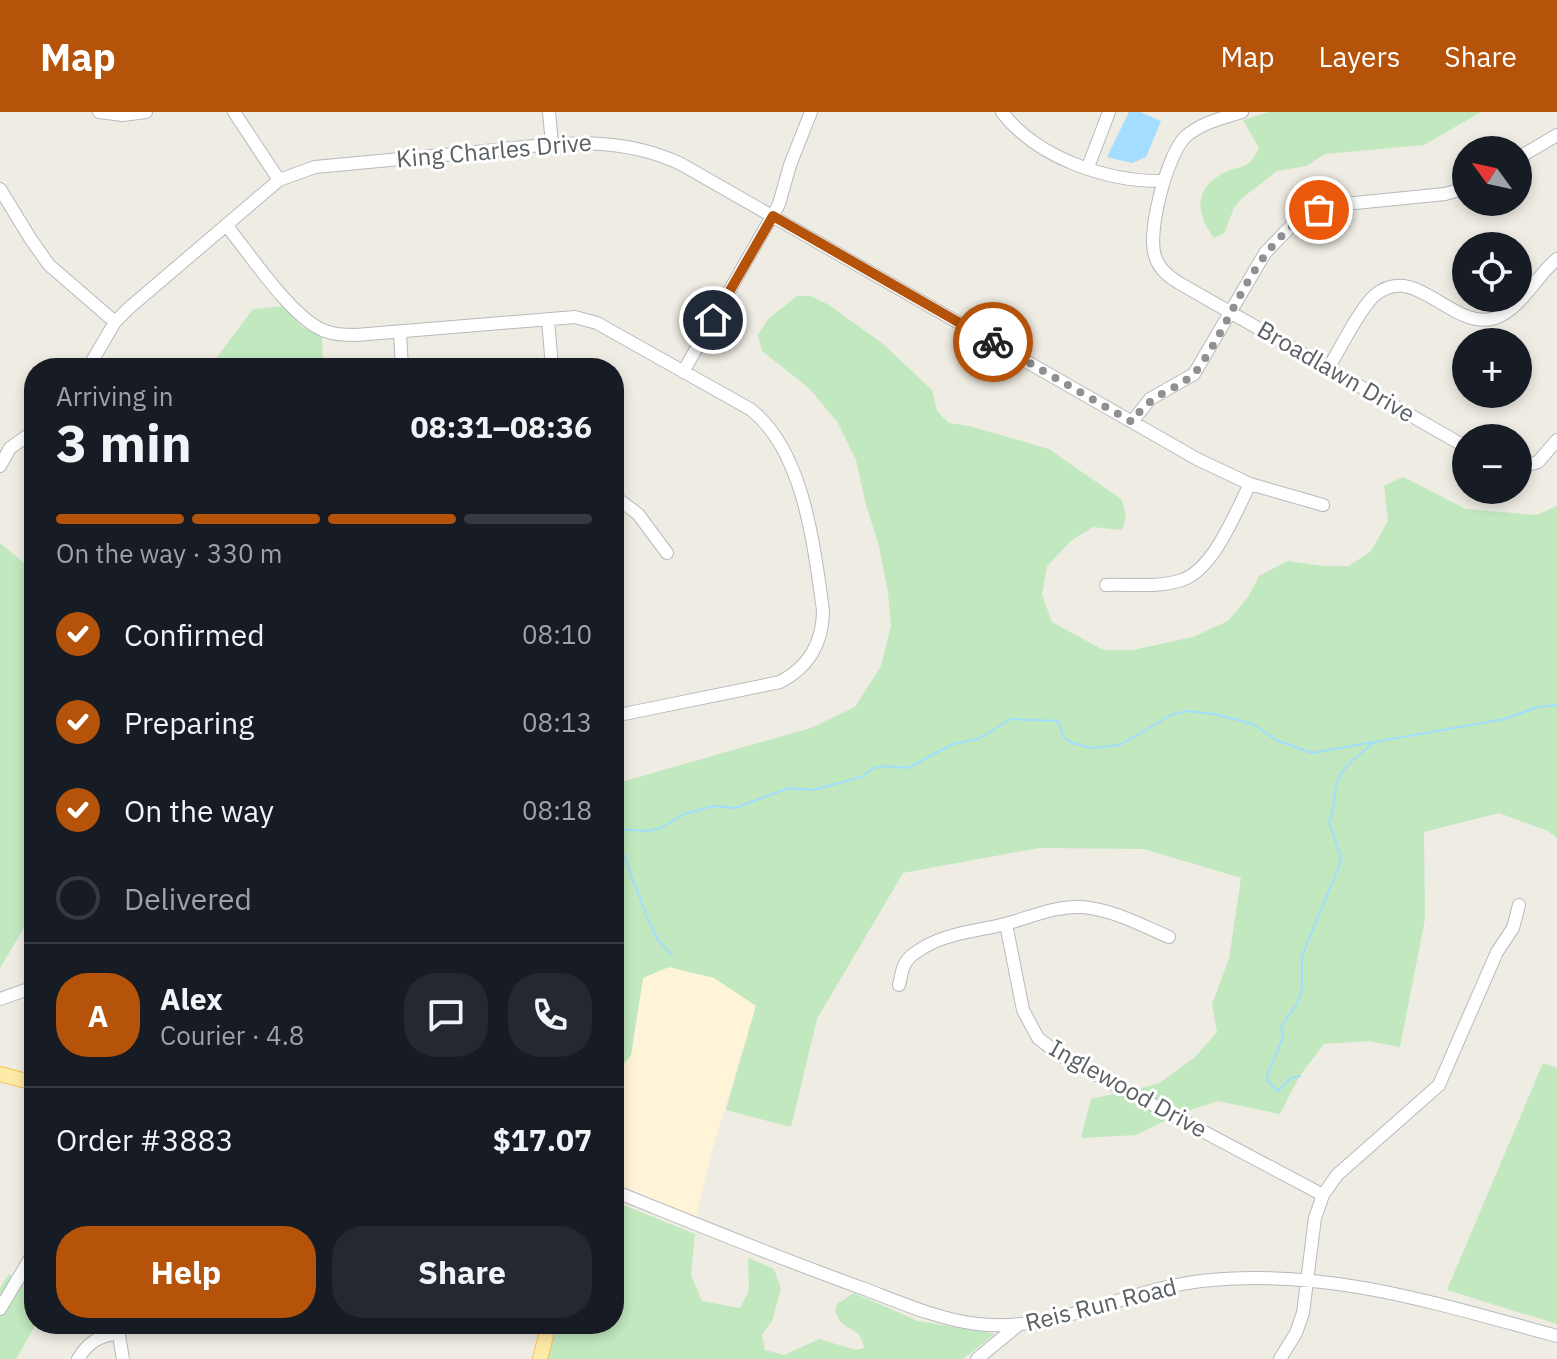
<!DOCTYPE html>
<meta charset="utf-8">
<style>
body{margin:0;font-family:"IBM Plex Sans",sans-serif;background:#242831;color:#f1f3f6;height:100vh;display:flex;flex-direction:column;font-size:30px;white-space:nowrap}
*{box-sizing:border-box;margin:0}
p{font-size:26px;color:#9ea1a6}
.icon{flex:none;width:44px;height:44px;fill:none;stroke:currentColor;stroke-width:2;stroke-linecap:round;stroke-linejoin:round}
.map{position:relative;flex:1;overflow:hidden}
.side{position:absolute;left:24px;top:246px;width:600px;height:976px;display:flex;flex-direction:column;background:#171b24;border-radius:32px;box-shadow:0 4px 12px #0003}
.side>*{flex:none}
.needle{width:52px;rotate:303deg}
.fabs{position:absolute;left:1452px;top:24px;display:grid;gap:16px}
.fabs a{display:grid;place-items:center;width:80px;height:80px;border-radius:50%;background:#171b24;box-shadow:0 4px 12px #0003;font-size:40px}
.pin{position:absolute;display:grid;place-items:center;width:68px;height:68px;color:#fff;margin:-34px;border:4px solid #fff;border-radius:50%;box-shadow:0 2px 8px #0007}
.courier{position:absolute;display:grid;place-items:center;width:80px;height:80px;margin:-40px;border:6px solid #b45309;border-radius:50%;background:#fff;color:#222;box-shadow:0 2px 10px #0007}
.overview em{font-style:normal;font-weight:700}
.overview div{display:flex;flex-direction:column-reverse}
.overview{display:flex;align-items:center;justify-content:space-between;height:136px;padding:0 32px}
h1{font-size:52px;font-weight:700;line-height:60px}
.bar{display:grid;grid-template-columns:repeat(4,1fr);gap:12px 8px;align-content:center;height:96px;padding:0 32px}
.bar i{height:10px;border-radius:6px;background:#363941}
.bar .selected{background:#b45309}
.bar p{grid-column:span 4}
.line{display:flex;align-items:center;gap:20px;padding:0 32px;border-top:2px solid #363941}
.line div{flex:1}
.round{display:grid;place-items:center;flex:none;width:84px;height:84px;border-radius:32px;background:#242831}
ol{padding:0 32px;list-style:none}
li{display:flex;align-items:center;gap:24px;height:88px}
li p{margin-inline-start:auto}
li .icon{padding:8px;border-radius:50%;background:#b45309;color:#fff;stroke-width:4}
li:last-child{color:#9ea1a6}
li i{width:44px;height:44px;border:4px solid #363941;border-radius:50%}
.cta{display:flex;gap:16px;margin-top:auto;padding:16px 32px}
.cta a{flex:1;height:92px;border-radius:32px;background:#b45309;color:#fff;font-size:32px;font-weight:700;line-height:92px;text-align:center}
.cta a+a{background:#242831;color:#f1f3f6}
header{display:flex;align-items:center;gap:48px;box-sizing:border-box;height:112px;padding:0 40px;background:#b45309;color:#fff}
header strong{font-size:38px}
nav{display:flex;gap:44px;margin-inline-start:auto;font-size:28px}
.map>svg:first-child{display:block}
</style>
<header>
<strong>Map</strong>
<nav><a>Map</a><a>Layers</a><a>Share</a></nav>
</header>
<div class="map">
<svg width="1557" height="1247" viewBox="0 0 1557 1247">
<rect width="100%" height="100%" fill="#efece3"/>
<!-- commercial -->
<path fill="#fff4d8" d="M668 855 714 866 756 893 710 1046 696 1107 614 1073V964L631 943 643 866Z"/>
<!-- green -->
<path fill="#c1e8be" d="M1269 0H1481L1424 33 1325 42 1306 54 1277 59 1241 87 1234 96 1224 121 1214 126C1198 104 1192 80 1220 63 1238 51 1246 63 1259 36L1243 8Z
M797 184H811L829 193 882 231 932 278 937 299 949 311 969 314 1049 337 1121 387C1126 399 1128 408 1121 418L1093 415 1072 428 1047 454 1042 483 1052 510 1103 538H1133L1193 525 1228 509 1248 485 1259 464 1288 449 1323 454H1349L1371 439 1388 409 1384 374 1403 365 1466 397 1537 403 1557 394V726L1548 719 1499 701 1424 720 1425 807 1400 935 1369 929 1324 932 1299 965 1280 1002 1218 989 1181 1001 1136 1023 1081 1026 1091 987 1158 972 1195 945 1217 920 1212 892 1229 847 1241 766 1144 737 1039 736 903 761 817 907 791 1015 726 998 756 894 714 866 669 855 643 866 631 943 614 964V672L811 616 855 595 881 554 891 514 888 481 879 434 865 389 856 348 838 311 809 276 762 239 758 223 769 206Z
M283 194 302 215 322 225 323 256H209L253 197Z
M0 431 34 459V799L0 856Z
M1543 951 1557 956V1212L1447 1178Z
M614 1093 626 1094 695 1122 691 1163 702 1189 740 1196 749 1179 748 1146 774 1157 781 1177 772 1209 762 1223 765 1238 784 1243 819 1227 856 1238 864 1236C861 1219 854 1220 843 1212 839 1209 838 1204 835 1200L837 1192 854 1181 918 1209 995 1222 963 1247H547L556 1212H614Z
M9 1162 34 1176 36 1212 16 1247H0V1176Z"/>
<!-- water -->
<path fill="#a3ddff" d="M1129 0H1140L1161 9 1146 45 1132 51 1107 45Z"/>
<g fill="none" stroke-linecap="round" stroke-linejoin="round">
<!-- stream -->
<path stroke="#a3ddff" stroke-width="2" d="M614 717 647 719 661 716 684 702 714 694 735 696 789 676 813 678 861 665 874 656 886 654 908 656 953 632 978 627 1011 607 1058 609 1064 626 1072 631 1092 636 1120 633 1171 603 1187 599 1214 602 1253 612 1276 628 1312 641 1505 607 1537 595 1557 593
M614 728 620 733 614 734
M620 733 647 805 658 828 672 843
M1300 964 1291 966 1278 979 1267 969V964L1283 925 1281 915 1297 892 1302 876V844L1339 754 1341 745 1329 710C1336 695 1333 685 1337 671 1341 655 1361 642 1372 632"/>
<!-- minor casing -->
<g stroke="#b6babe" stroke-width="14">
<path id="minor" d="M99 0 123 3 146 0
M234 0 279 68
M549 0 552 32
M1002 0C1037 46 1107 70 1164 69
M1242 0C1222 6 1201 11 1185 25 1167 44 1147 119 1155 144 1159 157 1168 164 1179 171L1466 335
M1518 46 1557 23
M1088 55 1109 0
M0 77 30 126 49 153 115 210
M226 113C250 142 292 207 325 219 335 223 346 223 356 223L575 205 597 211 750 297C804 338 814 435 823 498 823 531 809 555 780 570L614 604
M548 207 552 256
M400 220 402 256
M1329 255C1340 237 1360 196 1375 183 1416 149 1453 220 1495 206 1521 197 1536 164 1557 147
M88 256 115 210 129 196 279 68 315 55C369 50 422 45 475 40 548 33 612 20 681 52L1197 347 1250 372 1323 393
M683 260 779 92 790 53 811 0
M1132 310 1150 287 1194 262 1265 141 1290 115 1306 104 1335 93 1445 82 1466 76
M0 354 10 336 34 319
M1518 356 1538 350 1557 328
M614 384 638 402 667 441
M1106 473C1130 472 1159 476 1182 468 1214 457 1235 401 1250 372
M1006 812 1023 898 1038 926 1061 944 1323 1083
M899 873C902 859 903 849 915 841 943 820 977 820 1009 811 1033 804 1056 794 1081 795 1112 797 1141 813 1169 825
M0 887 34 875
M614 1079C696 1112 778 1146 862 1176 899 1190 937 1207 977 1212 1054 1221 1126 1178 1201 1169 1326 1155 1438 1192 1557 1224
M0 1197 34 1140
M117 1212 123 1247
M78 1247C88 1230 99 1224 118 1221
M977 1247 1017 1214
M1280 1247 1296 1221 1303 1201 1315 1106 1323 1083 1337 1063 1439 973 1497 840 1513 816 1519 793"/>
</g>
<!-- major casing -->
<g stroke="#f9c052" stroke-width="16">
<path id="major" d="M0 962 34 971
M540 1247 549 1212"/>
</g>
<!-- minor -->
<use href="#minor" stroke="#fff" stroke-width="12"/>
<!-- major -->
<use href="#major" stroke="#ffeba8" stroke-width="14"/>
</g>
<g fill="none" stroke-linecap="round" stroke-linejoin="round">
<!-- done -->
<path stroke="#8f9191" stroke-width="8" stroke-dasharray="0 14.4" d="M993 230 1132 310C1153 279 1169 283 1194 262 1236 208 1252 128 1319 98"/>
<!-- route -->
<path stroke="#b45309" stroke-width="10" d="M713 208 773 104 993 230"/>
</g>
<g text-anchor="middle" stroke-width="6" stroke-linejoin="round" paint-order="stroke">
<!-- street labels -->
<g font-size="24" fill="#5b6065" stroke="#fff">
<text transform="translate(494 39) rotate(-5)" y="8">King Charles Drive</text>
<text transform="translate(1336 260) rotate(30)" y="8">Broadlawn Drive</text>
<text transform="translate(1128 977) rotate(29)" y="8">Inglewood Drive</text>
<text transform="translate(1101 1193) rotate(-14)" y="8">Reis Run Road</text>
</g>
</g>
</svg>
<div class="fabs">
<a><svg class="needle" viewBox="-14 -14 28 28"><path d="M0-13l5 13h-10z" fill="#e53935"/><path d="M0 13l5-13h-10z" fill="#9ea1a6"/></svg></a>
<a><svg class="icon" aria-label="locate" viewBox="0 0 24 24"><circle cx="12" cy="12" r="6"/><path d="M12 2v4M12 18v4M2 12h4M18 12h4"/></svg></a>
<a>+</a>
<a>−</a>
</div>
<div class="pin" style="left:1319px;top:98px;background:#ea580c"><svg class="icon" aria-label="bag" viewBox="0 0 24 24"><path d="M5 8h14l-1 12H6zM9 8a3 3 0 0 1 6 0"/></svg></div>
<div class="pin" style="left:713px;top:208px;background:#1f2937"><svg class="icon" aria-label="home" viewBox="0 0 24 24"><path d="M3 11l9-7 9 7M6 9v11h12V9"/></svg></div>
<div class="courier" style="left:993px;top:230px"><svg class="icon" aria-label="bike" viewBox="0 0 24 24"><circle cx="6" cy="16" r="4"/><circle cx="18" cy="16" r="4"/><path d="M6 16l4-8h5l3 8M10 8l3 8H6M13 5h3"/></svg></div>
<section class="side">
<div class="overview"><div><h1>3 min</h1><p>Arriving in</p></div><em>08:31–08:36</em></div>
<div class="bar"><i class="selected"></i><i class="selected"></i><i class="selected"></i><i></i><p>On the way · 330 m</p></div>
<ol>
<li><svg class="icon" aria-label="check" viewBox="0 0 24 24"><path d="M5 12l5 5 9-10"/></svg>Confirmed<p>08:10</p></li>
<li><svg class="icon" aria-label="check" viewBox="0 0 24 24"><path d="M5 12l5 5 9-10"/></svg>Preparing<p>08:13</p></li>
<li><svg class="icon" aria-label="check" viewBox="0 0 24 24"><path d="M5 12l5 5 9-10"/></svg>On the way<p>08:18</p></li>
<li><i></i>Delivered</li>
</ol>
<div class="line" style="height:144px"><b class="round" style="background:#b45309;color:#fff">A</b><div><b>Alex</b><p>Courier · 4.8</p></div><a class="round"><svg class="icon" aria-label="chat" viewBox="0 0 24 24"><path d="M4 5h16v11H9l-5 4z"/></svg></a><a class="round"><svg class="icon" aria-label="phone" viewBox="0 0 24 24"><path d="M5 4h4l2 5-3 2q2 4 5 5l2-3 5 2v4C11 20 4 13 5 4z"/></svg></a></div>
<div class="line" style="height:104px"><div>Order #3883</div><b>$17.07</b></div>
<div class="cta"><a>Help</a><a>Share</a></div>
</section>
</div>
